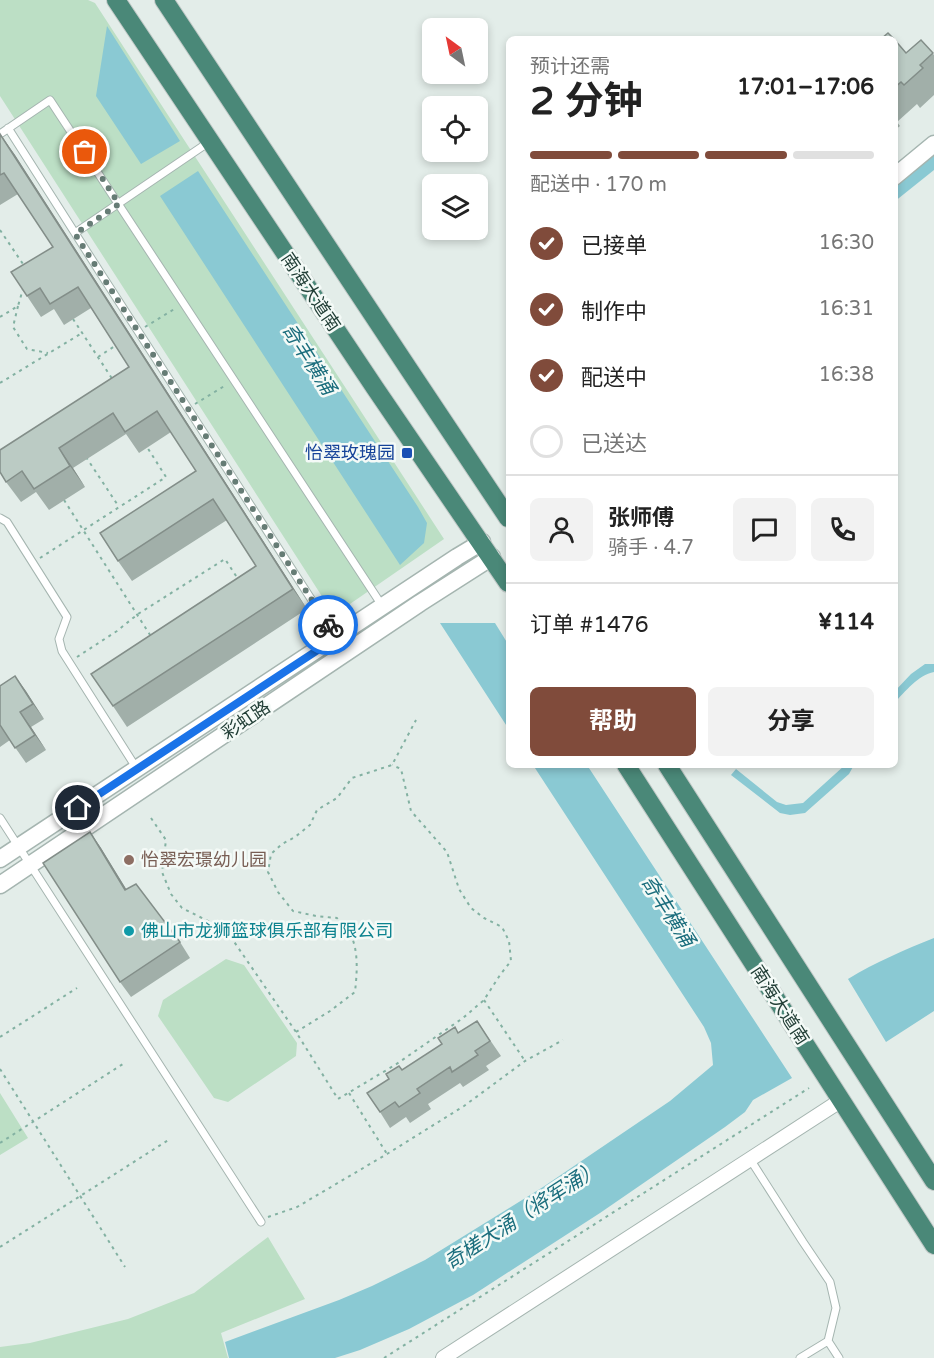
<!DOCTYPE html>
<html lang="zh">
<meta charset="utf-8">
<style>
body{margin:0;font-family:"Varela Round","Noto Sans SC",sans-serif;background:#f2f2f2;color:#222;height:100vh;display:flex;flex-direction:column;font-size:22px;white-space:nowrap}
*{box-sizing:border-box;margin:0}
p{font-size:20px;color:#767676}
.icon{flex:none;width:33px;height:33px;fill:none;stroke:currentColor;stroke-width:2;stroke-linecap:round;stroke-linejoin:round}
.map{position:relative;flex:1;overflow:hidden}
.panel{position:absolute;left:506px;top:36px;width:392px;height:732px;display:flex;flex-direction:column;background:#fff;border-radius:9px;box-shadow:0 3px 9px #0003}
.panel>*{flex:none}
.needle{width:39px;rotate:327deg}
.tools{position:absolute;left:422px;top:18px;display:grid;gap:12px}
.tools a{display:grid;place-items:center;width:66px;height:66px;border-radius:9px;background:#fff;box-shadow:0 3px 9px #0003;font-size:30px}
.pin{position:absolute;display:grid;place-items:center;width:51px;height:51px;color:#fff;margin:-26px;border:3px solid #fff;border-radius:50%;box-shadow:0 2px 6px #0007}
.courier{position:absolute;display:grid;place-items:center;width:60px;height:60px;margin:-30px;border:4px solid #1a73e8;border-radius:50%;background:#fff;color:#222;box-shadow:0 2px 8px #0007}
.head em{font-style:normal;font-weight:700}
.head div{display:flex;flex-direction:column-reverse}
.head{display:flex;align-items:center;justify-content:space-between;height:102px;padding:0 24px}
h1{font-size:39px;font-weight:700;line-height:45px}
.bar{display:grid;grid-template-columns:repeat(4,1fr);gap:9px 6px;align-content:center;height:72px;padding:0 24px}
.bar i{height:8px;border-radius:4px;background:#e0e0e0}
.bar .selected{background:#804b3b}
.bar p{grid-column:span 4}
.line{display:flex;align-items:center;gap:15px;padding:0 24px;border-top:2px solid #e0e0e0}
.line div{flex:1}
.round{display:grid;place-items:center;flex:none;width:63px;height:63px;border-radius:9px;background:#f2f2f2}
ol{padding:0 24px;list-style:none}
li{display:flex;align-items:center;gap:18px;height:66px}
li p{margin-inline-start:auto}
li .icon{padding:6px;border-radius:50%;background:#804b3b;color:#fff;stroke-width:4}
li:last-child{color:#767676}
li i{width:33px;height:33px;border:3px solid #e0e0e0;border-radius:50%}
.cta{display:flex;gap:12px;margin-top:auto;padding:12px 24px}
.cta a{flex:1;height:69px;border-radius:9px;background:#804b3b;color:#fff;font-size:24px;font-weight:700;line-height:69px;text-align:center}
.cta a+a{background:#f2f2f2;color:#222}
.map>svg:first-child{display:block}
</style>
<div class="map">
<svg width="934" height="1358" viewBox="0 0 934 1358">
<rect width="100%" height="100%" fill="#e3ede9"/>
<!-- green -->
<path fill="#bcdfc5" d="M0 0H88L95 3 444 539 334 615 0 96Z
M226 959 244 965 297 1043 296 1056 228 1102 214 1098 158 1016 163 1000Z
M0 1093 28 1138 0 1155Z
M268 1237 305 1299 221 1333 228 1358H0V1347L30 1343 128 1319 194 1293Z"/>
<!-- water -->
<path fill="#8ac9d3" d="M107 26 180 141 141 164 96 96Z
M934 153V170L894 202V186Z
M198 171 418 507 427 523 424 543 400 565 160 196Z
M440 623H495L508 644V728Z
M925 664H934V672C918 675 905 692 894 703V692L911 674Z
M533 765H587L792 1078 753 1100 745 1112 725 1127 600 1213 473 1295 409 1329 360 1350 335 1358H229L225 1342 339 1300 372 1286 425 1260 543 1187 670 1101 713 1065 711 1043 704 1027Z
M845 765H854L849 774 805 813 790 815 780 813 731 775 736 769 777 802 786 805 803 803Z
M934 938V1011L886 1042 848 979C876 962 904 950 934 938Z"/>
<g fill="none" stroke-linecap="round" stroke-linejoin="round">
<!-- service casing -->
<g stroke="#a5b5b0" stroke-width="9">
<path id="service" d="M8 128 103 277 335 636
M0 134 50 100 383 607
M75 233 209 142
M0 518 7 522 67 617 59 639 62 651 137 769
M0 818 261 1222
M750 1159 803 1242 830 1282 836 1308 828 1341 800 1358
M828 1341 839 1358"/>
</g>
<!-- minor casing -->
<g stroke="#a5b5b0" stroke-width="16">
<path id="minor" d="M443 1358 840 1101"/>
</g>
<!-- tertiary casing -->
<g stroke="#a5b5b0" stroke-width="19">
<path id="tertiary" d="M894 177 934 144
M0 859 457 557 482 542
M0 885 420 603 492 557"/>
</g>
<!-- trunk casing -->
<g stroke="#c1c9c7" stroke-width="20">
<path id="trunk" d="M116 0 375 388 508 583
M164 0 408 368 508 518
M626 765 934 1245
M667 765 934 1181"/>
</g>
<!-- path -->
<path stroke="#83b1a2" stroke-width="2" stroke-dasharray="3 4.5" stroke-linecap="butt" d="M0 230 25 267
M18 306 13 327 27 349 48 353
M0 317 18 306 23 289
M73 319 113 380
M145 327 176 308
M98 357 118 344
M0 383 82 333
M195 404 226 385
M86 457 119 507
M64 500 152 638
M40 558 166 477 147 447
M77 657 117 631 138 614 225 559 238 579
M151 818 166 840 162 872 171 894 182 908 226 930 296 1032 338 1099 395 1065 463 1018 484 1000 500 975 511 961 509 941 502 927 484 918 471 908 459 889 447 852 411 811 401 769 392 765
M484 1000 525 1061
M296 1032 330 1011 355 992C357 973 359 951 350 933 347 928 341 923 337 918L316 916 293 911 278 892 268 872 271 854 282 844 295 837 310 825 317 810 337 798 352 778 392 765 416 720
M0 1037 77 988
M0 1069 125 1267
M349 1093 387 1154
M0 1143 126 1062
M268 1217 297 1207 387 1154 464 1106 525 1061 563 1040
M0 1247 170 1139
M384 1358 809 1088"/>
<!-- service -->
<use href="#service" stroke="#fff" stroke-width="7"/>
<!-- minor -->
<use href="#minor" stroke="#fff" stroke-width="14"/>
<!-- tertiary -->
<use href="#tertiary" stroke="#fff" stroke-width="16"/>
<!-- trunk -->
<use href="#trunk" stroke="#4a8878" stroke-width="18"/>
</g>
<!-- wall -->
<path fill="#a1afa9" d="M894 39 906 53 921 40 934 55V95L920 108 917 104 897 122 900 126 894 131Z
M0 134 15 155 307 609 127 727 113 706 256 566 227 520 132 581 118 561 196 471 171 432 139 453 126 434 73 468 85 487 49 510 36 492 21 502 6 482 129 367 91 308 64 325 54 309 41 317 27 296 53 247 18 194 0 205Z
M15 676 44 719 31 727 46 750 26 763 10 740 0 747V686Z
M90 832 101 848 126 889 180 942 190 958 131 997 120 982Z
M477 1021 501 1056 486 1066 489 1070 463 1087 460 1083 428 1104 431 1109 410 1123 406 1117 390 1128 380 1112 458 1033Z"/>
<!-- shaded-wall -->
<path fill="#838e89" d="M0 134 15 155 307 609 293 589Z
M59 448 73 468 85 487 70 466Z
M15 676 26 691 44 719 33 704Z
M20 712 31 727 46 750 35 735Z
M90 832 101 848 136 905 125 890Z"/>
<!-- building -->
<path fill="#bbcbc4" stroke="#838e89" stroke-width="1.5" d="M888 33 894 39H881Z
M894 39 906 53 921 40 933 53 920 65 923 68 904 85 901 82 894 88Z
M0 134 293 589 113 706 91 674 256 566 213 499 118 561 100 533 196 471 157 411 125 432 113 413 59 448 70 466 34 489 22 471 6 482 0 472V450L129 367 78 287 50 304 40 288 27 296 11 272 53 247 4 173 0 175Z
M15 676 33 704 20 712 35 735 15 748 0 725V686Z
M90 832 125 890 136 884 180 942 120 982 43 863Z
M477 1021 490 1041 475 1051 478 1055 452 1072 450 1067 417 1089 420 1093 399 1107 395 1102 380 1112 367 1093 389 1079 386 1074 399 1066 402 1070 442 1044 438 1038 455 1027 458 1033Z"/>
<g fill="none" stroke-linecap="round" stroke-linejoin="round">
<!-- done -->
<path stroke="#667c75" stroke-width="6" stroke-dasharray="0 10.8" d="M85 152 119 204 75 234 328 625"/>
<!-- route -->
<path stroke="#1a73e8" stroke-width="8" d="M78 808 336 638 328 625"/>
</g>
<!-- markers -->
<rect fill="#1a4fb4" stroke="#f4faf7" stroke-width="2" x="401" y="447" width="12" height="12" rx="3"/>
<circle fill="#8d6e63" stroke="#f4faf7" stroke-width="2" cx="129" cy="860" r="6"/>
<circle fill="#0f9aa8" stroke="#f4faf7" stroke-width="2" cx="129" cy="931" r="6"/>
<g text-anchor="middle" stroke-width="5" stroke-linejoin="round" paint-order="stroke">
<!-- street labels -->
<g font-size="18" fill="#223f37" stroke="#f4faf7">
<text transform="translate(311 292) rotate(56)" y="6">南海大道南</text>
<text transform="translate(246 720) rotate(-34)" y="6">彩虹路</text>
<text transform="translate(780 1005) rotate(57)" y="6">南海大道南</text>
</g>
<!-- transit labels -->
<g font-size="18" fill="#164399" stroke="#f4faf7" text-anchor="end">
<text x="395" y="459">怡翠玫瑰园</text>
</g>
<!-- education labels -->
<g font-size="18" fill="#785e54" stroke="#f4faf7" text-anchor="start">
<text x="141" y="866">怡翠宏璟幼儿园</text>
</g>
<!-- culture labels -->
<g font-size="18" fill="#0d838f" stroke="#f4faf7" text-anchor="start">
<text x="141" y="937">佛山市龙狮篮球俱乐部有限公司</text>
</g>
<!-- water labels -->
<g font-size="20" font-style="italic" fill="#1b6e7d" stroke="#f4faf7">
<text transform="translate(309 359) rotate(57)" y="7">奇丰横涌</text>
<text transform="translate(668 911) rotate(57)" y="7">奇丰横涌</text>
<text transform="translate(522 1215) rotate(-33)" y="7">奇槎大涌（将军涌）</text>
</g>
</g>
</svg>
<div class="tools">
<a><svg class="needle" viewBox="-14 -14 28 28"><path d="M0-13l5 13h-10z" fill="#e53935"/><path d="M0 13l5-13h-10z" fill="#767676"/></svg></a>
<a><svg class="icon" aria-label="locate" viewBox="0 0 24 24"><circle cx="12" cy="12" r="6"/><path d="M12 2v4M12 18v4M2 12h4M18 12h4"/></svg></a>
<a><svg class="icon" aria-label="layers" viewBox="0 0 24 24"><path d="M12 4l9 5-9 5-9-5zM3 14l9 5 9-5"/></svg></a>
</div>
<div class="pin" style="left:85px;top:152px;background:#ea580c"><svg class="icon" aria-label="bag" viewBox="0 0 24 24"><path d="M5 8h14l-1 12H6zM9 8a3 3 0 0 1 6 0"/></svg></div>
<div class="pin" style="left:78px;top:808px;background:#1f2937"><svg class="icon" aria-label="home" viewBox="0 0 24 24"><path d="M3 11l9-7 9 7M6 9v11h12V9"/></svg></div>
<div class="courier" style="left:328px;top:625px"><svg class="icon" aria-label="bike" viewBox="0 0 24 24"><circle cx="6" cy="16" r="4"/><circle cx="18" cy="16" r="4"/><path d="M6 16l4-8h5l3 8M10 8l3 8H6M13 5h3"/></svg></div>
<section class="panel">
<div class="head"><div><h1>2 分钟</h1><p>预计还需</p></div><em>17:01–17:06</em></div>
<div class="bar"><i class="selected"></i><i class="selected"></i><i class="selected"></i><i></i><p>配送中 · 170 m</p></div>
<ol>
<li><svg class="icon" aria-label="check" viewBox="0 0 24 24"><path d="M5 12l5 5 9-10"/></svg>已接单<p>16:30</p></li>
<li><svg class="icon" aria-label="check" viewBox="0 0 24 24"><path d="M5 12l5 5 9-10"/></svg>制作中<p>16:31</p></li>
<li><svg class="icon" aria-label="check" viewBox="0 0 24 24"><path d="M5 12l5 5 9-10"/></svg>配送中<p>16:38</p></li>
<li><i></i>已送达</li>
</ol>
<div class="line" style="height:108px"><a class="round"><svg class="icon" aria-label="person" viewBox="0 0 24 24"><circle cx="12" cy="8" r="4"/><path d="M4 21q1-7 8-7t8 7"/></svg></a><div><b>张师傅</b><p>骑手 · 4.7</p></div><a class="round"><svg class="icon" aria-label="chat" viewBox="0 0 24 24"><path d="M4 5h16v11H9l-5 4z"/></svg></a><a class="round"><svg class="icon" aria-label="phone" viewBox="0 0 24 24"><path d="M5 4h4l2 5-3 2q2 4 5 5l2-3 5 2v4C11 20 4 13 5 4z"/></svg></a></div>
<div class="line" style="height:78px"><div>订单 #1476</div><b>¥114</b></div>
<div class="cta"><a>帮助</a><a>分享</a></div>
</section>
</div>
